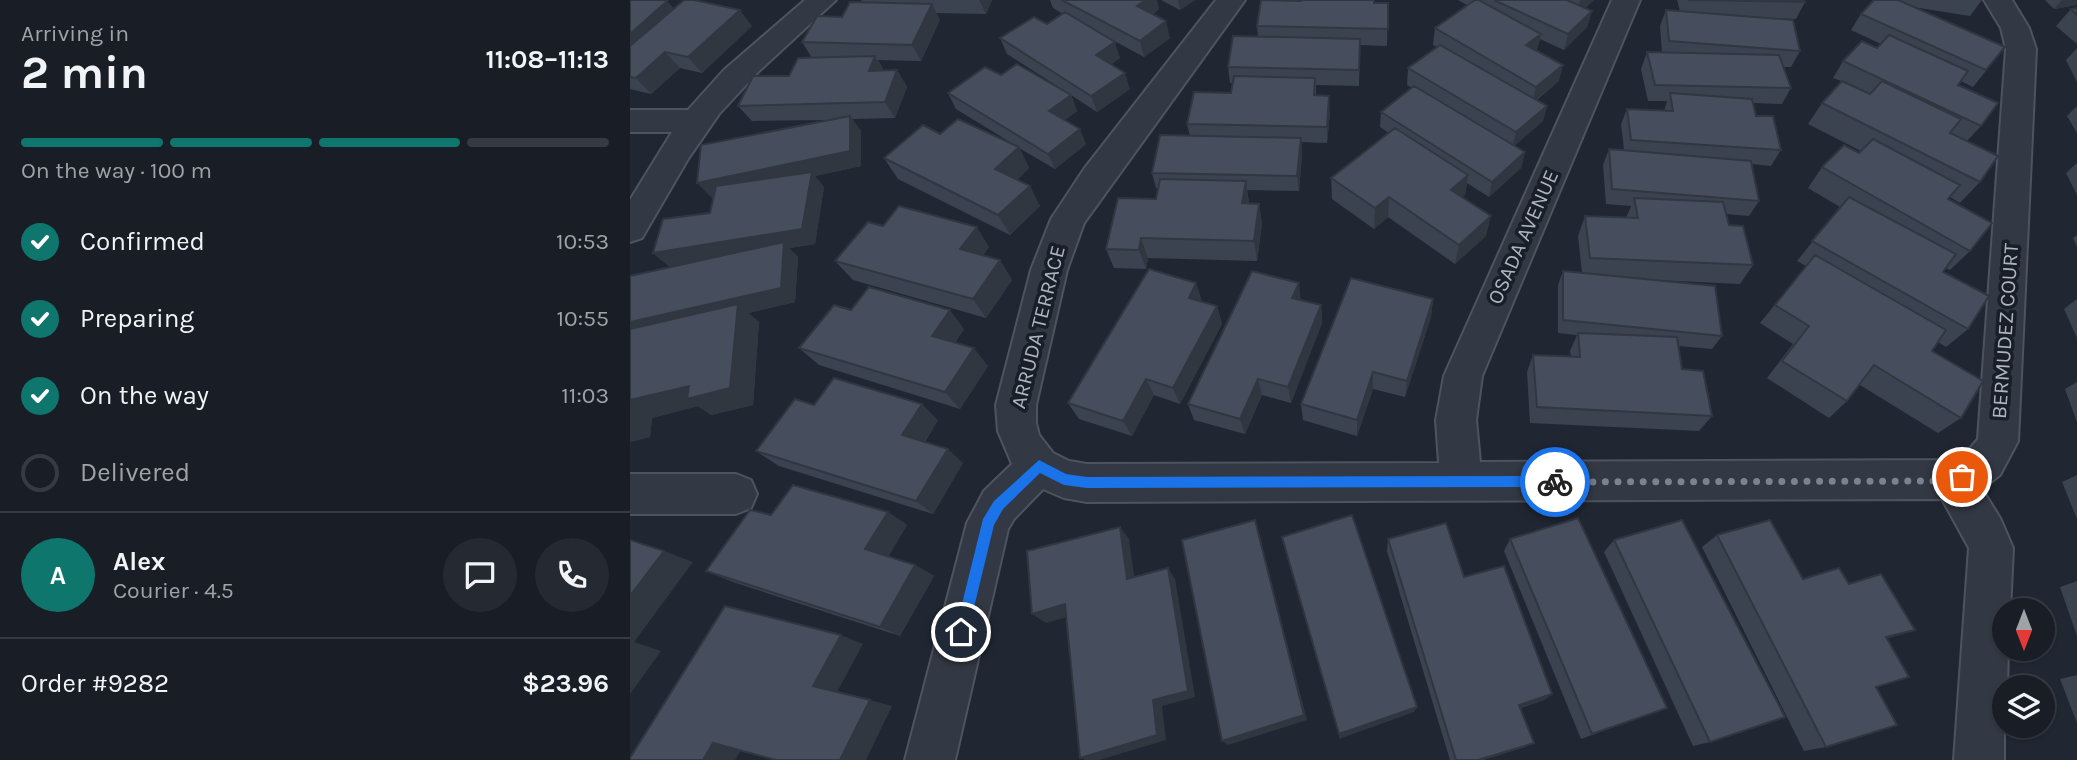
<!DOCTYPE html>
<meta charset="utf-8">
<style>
body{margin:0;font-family:Karla,sans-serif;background:#252a32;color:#f1f3f6;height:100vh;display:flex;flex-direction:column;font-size:26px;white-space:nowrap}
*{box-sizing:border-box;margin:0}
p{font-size:23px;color:#9fa2a7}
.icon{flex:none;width:38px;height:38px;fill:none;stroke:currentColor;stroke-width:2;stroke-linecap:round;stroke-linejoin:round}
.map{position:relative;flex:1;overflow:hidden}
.drawer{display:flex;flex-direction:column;background:#181d26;width:630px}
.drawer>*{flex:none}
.needle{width:46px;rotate:180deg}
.controls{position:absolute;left:1362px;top:598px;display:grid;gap:14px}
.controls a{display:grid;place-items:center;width:63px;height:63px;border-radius:50%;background:#181d26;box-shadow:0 2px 5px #0004,0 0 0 2px #363b43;font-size:35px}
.pin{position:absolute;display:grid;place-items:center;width:60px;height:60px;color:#fff;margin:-30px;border:4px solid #fff;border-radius:50%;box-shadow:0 2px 7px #0007}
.courier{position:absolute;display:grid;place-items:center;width:70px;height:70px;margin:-35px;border:5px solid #1a73e8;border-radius:50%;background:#fff;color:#222;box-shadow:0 2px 9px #0007}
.head em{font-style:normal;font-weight:700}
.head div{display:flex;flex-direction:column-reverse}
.head{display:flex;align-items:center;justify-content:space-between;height:119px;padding:0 21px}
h1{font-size:46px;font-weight:700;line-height:52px}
.bar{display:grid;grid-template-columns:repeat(4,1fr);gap:10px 7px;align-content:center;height:84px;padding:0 21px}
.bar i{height:9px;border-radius:5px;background:#363b43}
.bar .selected{background:#0f766e}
.bar p{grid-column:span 4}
.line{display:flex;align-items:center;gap:18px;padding:0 21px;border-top:2px solid #363b43}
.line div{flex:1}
.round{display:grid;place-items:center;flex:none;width:74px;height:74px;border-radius:37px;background:#252a32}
ol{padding:0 21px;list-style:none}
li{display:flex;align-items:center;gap:21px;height:77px}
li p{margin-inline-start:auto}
li .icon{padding:7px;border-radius:50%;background:#0f766e;color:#fff;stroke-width:4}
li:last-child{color:#9fa2a7}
li i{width:38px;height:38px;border:4px solid #363b43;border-radius:50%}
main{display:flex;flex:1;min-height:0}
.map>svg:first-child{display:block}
</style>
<main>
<section class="drawer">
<div class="head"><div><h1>2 min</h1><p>Arriving in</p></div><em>11:08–11:13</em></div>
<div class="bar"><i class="selected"></i><i class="selected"></i><i class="selected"></i><i></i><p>On the way · 100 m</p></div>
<ol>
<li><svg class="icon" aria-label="check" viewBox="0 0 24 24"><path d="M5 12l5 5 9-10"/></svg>Confirmed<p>10:53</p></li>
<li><svg class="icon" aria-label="check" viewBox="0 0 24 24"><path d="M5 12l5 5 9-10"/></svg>Preparing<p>10:55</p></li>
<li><svg class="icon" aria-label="check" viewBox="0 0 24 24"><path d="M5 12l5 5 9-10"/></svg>On the way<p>11:03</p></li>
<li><i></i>Delivered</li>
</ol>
<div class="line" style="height:126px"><b class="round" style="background:#0f766e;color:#fff">A</b><div><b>Alex</b><p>Courier · 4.5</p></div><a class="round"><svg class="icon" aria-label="chat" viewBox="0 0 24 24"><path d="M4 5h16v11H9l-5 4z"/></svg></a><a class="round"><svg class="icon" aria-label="phone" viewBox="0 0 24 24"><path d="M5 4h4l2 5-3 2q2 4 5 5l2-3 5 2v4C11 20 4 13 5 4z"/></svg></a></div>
<div class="line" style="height:91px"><div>Order #9282</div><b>$23.96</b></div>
</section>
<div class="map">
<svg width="1447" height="760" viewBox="0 0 1447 760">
<rect width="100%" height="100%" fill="#202733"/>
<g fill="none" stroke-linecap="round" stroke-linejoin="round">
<!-- minor casing -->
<g stroke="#4e545f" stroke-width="4">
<path id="minor" d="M175 0H206L129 71 89 114 58 159 12 238 0 242V200L42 132H0V110H58L94 70Z
M586 0H615L454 223 437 270 406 405V423L409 435 423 453 439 461 457 464 809 463 806 420 814 376 982 0H1010L852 376 846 420 850 462 1326 460 1336 453 1348 439 1376 49 1371 28 1354 0H1382L1399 28 1406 49 1388 441 1370 475 1352 489 1370 518 1383 548 1380 611H1374V649H1378L1377 688H1374V760H1324L1339 548 1312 499 457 502 434 498 413 489 384 519 378 529 325 760H275L337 523 354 491 382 464 368 431 366 405 401 270 421 219 454 169Z
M0 474H106L121 480 127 494 121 508 106 514H0Z"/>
</g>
<!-- minor -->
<use href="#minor" fill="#333944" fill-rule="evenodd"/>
</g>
<!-- wall -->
<path fill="#3c4350" d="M0 0 37 1 44 9 122 26 72 73 50 68 21 94 0 89Z
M231 0H362L356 14 306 13 310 20 291 61 248 60 254 71 267 70 277 87 265 118 222 119 231 131V166L185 176 194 187 185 244 159 248 168 257 165 302 118 313 129 322 123 405 81 415 68 406 22 418 20 437 0 442V276L40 267 23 253 80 213 83 197 82 198 200 120 122 121 108 106 159 76 182 58 172 42 232 2Z
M420 0H527L529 9 523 14 540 38 514 57 475 36 490 58 481 64 500 89 467 112 441 95 447 111 435 120 456 144 425 169 389 148 399 168 387 180 410 206 380 235 268 179 254 158 310 134 388 147 326 109 318 93 371 75 438 93 377 54 370 38 417 24 433 14 423 8Z
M531 0H565L550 10Z
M828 0H964L955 8 962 11 957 27 934 50 910 39 906 51 929 81 907 100 917 106 913 121 884 146 895 152 891 168 859 197 837 183 835 195 832 197 856 236 825 264 758 217 744 229 702 199 701 178 759 133 750 127 751 112 782 88 777 85 778 68 807 47 803 45 805 28 837 5Z
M1047 0H1174L1175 2 1166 19 1140 18 1170 51 1161 67H1154L1161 88 1152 104 1123 103 1126 116 1151 150 1141 166 1122 164 1129 201 1119 216 1096 214 1099 225 1123 265 1110 284 1026 280 1092 336 1082 349 1049 346 1052 369 1082 416 1069 431 900 423 897 372 903 355 941 356 940 351 947 335 928 333V285L933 271 952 273 948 236 955 216 996 218 1001 206 976 204 973 165 979 149 994 150 991 124 997 109 1034 111 1037 101H1018L1011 69 1017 52 1032 53 1030 26 1036 10 1050 11Z
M1242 0H1352L1340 16 1283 7 1375 47 1343 87 1331 81 1328 85 1351 126 1337 141 1350 182 1330 203 1320 197 1318 199 1340 251 1320 270 1316 268 1313 272 1338 329 1316 347 1308 342 1302 351 1331 418 1308 433 1230 385 1217 401 1199 418 1137 378 1163 344 1130 323 1176 266 1167 261 1210 207 1178 188 1192 167 1229 153 1231 151 1178 124 1192 103 1211 81 1203 78 1213 61 1247 48 1251 44 1221 30 1231 14 1244 0Z
M1415 0H1447V5L1424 9Z
M671 1 758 3 757 46 730 45 729 86 686 85V96L700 112 697 143 671 142 672 154 669 191 617 190 619 203 629 204 632 224 627 261 518 258 516 269 484 268 476 249 526 199 528 188H526L522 173 560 136 557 124 601 93 603 83H600L598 67 628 36 627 26Z
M1447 8V44L1426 26 1441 9Z
M1447 48V82L1436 60Z
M1447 106V133L1437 116Z
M1447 163V195L1436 173Z
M253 226 359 247 353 255 370 260 382 280 356 318 223 280 205 261Z
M1447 235V247L1443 238Z
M566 283 572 302 587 306 592 324 550 404 524 395 502 436 449 419 438 403Z
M803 299 801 317 775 397 743 389 727 436 673 420 671 404Z
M1447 299V338L1434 309Z
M671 300 691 305 692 323 661 403 632 395 615 434 564 420 558 404Z
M221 310 334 329 325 343 358 366 330 409 189 365 169 348Z
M1447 382V422L1435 389Z
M184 405 308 420 295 442 333 463 303 514 149 466 126 451Z
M1447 475V519L1432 482Z
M258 512 277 525 258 556 285 565 304 576 270 636 103 582 76 571 141 515Z
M1087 535 1173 579 1219 584 1257 639 1246 687 1196 747 1174 751 1072 547Z
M758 539 834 577 922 694 914 700 891 708 895 747 853 760H820L757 551Z
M880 539 1023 713 951 739 874 551Z
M984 540 1080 742 1063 746 974 552Z
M1447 581V636L1430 587Z
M1447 675V723L1430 679Z"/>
<!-- shaded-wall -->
<path fill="#313741" d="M349 0H362L356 14Z
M516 0H527L529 9 511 23 507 6Z
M548 0H565L550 10Z
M950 0H964L947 14Z
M1432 0H1447V5L1424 9Z
M37 1 51 17 0 63V34Z
M302 4 310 20 291 61 282 45Z
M110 10 122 26 72 73 58 57Z
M962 11 957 27 934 50 938 34Z
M536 21 540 38 514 57 510 41Z
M911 34 907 50 892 61 896 45Z
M485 42 490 58 472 71 466 55Z
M35 52 50 68 21 94 6 78Z
M245 56 255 72 239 71Z
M933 65 929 81 902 103 906 87Z
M267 70 277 87 265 118 255 102Z
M495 73 500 89 467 112 461 96Z
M441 95 447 111 426 127 419 111Z
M699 96 700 112 697 143V127Z
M917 106 913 121 882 148 886 132Z
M220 116 231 131V166L185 176 194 187 185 244 159 248 168 257 165 302 118 313 129 322 123 405 81 415 68 406 22 418 20 437 0 442V322L40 267 23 253 181 177 82 198 67 183Z
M450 129 456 144 425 169 418 154Z
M671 138 672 154 669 191 667 176Z
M389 147 399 168 376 190 365 169Z
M895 152 891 168 859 197 862 182Z
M838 175 835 195 818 210 821 190Z
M616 181 619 202 616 223 612 203Z
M400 186 410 206 380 235 368 215Z
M759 197 758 217 744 229 745 208Z
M629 204 632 224 627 261 624 241Z
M861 216 856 236 825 264 829 245Z
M347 227 359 247 343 269 330 249Z
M511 238 518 258 516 269 509 250Z
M370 260 382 280 356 318 343 299Z
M566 283 572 302 559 298Z
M669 283 671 302 662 298Z
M803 299 801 317 775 397 777 381Z
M691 305 692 323 661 403 658 387Z
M587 306 592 324 550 404 543 388Z
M320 310 334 329 317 354 302 336Z
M344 348 358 366 330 409 315 392Z
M743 372V389L727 436V420Z
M516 379 524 395 502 436 493 421Z
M628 379 632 395 615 434 610 419Z
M292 404 308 420 289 450 272 435Z
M318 449 333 463 303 514 286 501Z
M258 512 277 525 256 561 235 549Z
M625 520 677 720 598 745 592 741Z
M490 527 499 539 506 590 497 579Z
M34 551 63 562 4 642 31 651 0 694V596Z
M285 565 304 576 270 636 250 627Z
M538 568 545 579 565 697 532 706 536 740 469 760H456L450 758 523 700Z
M435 604 447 614 416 623 402 614Z
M1285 630 1260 638 1233 646 1256 637Z
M211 635 233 644 207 692 183 686Z
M922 694 914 700 882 710 889 705Z
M240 700 262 706 236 760H210Z
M787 707 784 712 709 739V734Z
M83 743 113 747 105 760H73Z
M904 743 895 747 853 760H848Z"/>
<!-- building -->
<path fill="#464e5d" stroke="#313741" stroke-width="2" d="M0 0H33L37 1 0 34Z
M54 0H64L110 10 58 57 35 52 6 78 0 77V46Z
M432 0H516L507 6 536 21 510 41Z
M631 0 671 1 672 0H744V3H758V29L627 26Z
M845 0H849L911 34 896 45 933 65 906 87 805 28Z
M864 0H937L962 11 938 34Z
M1058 0H1174L1175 2Z
M1244 0H1268L1375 47 1356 70 1231 14Z
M220 2 302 4 282 45 172 42 187 16 212 17Z
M1447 8V15L1441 9Z
M1036 10 1163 20 1170 51 1039 41Z
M435 12 485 42 466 55 495 73 461 96 370 38 404 17 417 24Z
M1259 35 1338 71 1328 85 1368 103 1351 126 1213 61 1232 41 1247 48Z
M603 36 730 39 729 70 598 67Z
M810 45 917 106 886 132 778 68Z
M1017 52 1149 55 1161 88 1025 85Z
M245 56 239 71 267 70 255 102 108 106 123 76H159L168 58Z
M387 64 441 95 419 111 450 129 418 154 318 93 355 67 371 75Z
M604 76 685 78 684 95 699 96 697 127 557 124 564 92 601 93Z
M1212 81 1240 94 1252 81 1331 119 1320 133 1368 156 1350 182 1192 103Z
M784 86 895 152 862 182 751 112Z
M1040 93 1122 99 1126 116H1143L1151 150 1001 140 997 109 1043 111Z
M220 116V151L67 183 71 145Z
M328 119 389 147 365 169 400 186 368 215 254 158 293 125 310 134Z
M765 128 838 175 821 190 861 216 829 245 759 197 745 208 701 178Z
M530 135 671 138 667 176 522 173Z
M1243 139 1330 185 1318 199 1362 223 1340 251 1192 167 1214 145 1229 153Z
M979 149 1121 161 1129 201 982 189Z
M182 172 172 229 23 253 33 219 80 213 86 186Z
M530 179 616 181 612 203 629 204 624 241 511 238 509 250 476 249 488 198 526 199Z
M1219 197 1326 254 1313 272 1359 296 1338 329 1182 241Z
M1004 198 1093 202 1099 225 1113 226 1123 265 960 258 955 216 1008 218Z
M269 206 347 227 330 249 370 260 343 299 205 261 238 222 253 226Z
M154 242 151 288 0 322V276Z
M1185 255 1316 330 1302 351 1353 381 1331 418 1244 365 1217 401 1152 361 1179 326 1145 305Z
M519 269 566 283 559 298 587 306 543 388 516 379 493 421 438 403Z
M622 271 669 283 662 298 691 305 658 387 628 379 610 419 558 404Z
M933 271 1085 286 1092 336 933 320Z
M721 278 803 299 777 381 743 372 727 420 671 404Z
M239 287 320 310 302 336 344 348 315 392 169 348 204 305 221 310Z
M108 304 100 388 57 399 59 386 0 400V329Z
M948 333 1047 337 1052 369 1073 371 1082 416 907 407 903 355 950 357Z
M204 378 292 404 272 435 318 449 286 501 126 451 165 399 184 405Z
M163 485 258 512 235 549 285 565 250 627 76 571 120 510 141 515Z
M722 515 787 707 709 734 652 537Z
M948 518 1037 708 962 734 880 539Z
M625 520 674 715 592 741 552 540Z
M1052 520 1155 717 1080 742 984 540Z
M1140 520 1173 579 1209 568 1219 584 1251 574 1285 630 1256 637 1279 677 1246 687 1267 725 1196 747 1087 535Z
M816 523 834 577 874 566 922 694 889 705 904 743 848 760H826L758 539Z
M490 527 497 579 538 568 558 691 523 700 527 735 450 758 435 604 402 614 397 551Z
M0 540 34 551 0 596Z
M95 606 211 635 183 686 240 700 210 760H146L83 743 73 760H0V758Z"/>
<!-- route -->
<path fill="#1a73e8" d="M409 460 436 474 457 477 925 476 931 482 925 487 457 488 434 485 410 473 373 509 364 525 338 632 336 637H327L325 632 353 519 364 501Z"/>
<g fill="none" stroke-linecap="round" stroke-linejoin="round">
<!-- done -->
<path stroke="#7c838f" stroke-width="7" stroke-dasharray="0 12.6" d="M925 482 1315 481 1332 477"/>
</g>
<g text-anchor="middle" stroke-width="7" stroke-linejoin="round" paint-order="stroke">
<!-- street labels -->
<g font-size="21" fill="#adb4c1" stroke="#191e28">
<text transform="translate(893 237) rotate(-66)" y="7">OSADA AVENUE</text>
<text transform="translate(408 327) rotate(-76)" y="7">ARRUDA TERRACE</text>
<text transform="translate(1375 331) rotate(-86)" y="7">BERMUDEZ COURT</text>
</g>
</g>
</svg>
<div class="controls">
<a><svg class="needle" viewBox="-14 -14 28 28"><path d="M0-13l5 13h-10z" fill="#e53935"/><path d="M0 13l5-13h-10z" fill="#9fa2a7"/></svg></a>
<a><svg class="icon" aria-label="layers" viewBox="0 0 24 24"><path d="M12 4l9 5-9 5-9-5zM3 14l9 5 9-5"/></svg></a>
</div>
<div class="pin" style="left:1332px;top:477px;background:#ea580c"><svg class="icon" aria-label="bag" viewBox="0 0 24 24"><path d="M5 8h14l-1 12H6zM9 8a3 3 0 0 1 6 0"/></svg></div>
<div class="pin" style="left:331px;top:632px;background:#1f2937"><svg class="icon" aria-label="home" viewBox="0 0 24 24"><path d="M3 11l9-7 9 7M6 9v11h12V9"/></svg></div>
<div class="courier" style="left:925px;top:482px"><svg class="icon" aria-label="bike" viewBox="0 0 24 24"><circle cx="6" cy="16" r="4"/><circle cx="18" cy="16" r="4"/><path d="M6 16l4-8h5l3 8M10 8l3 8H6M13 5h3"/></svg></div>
</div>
</main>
